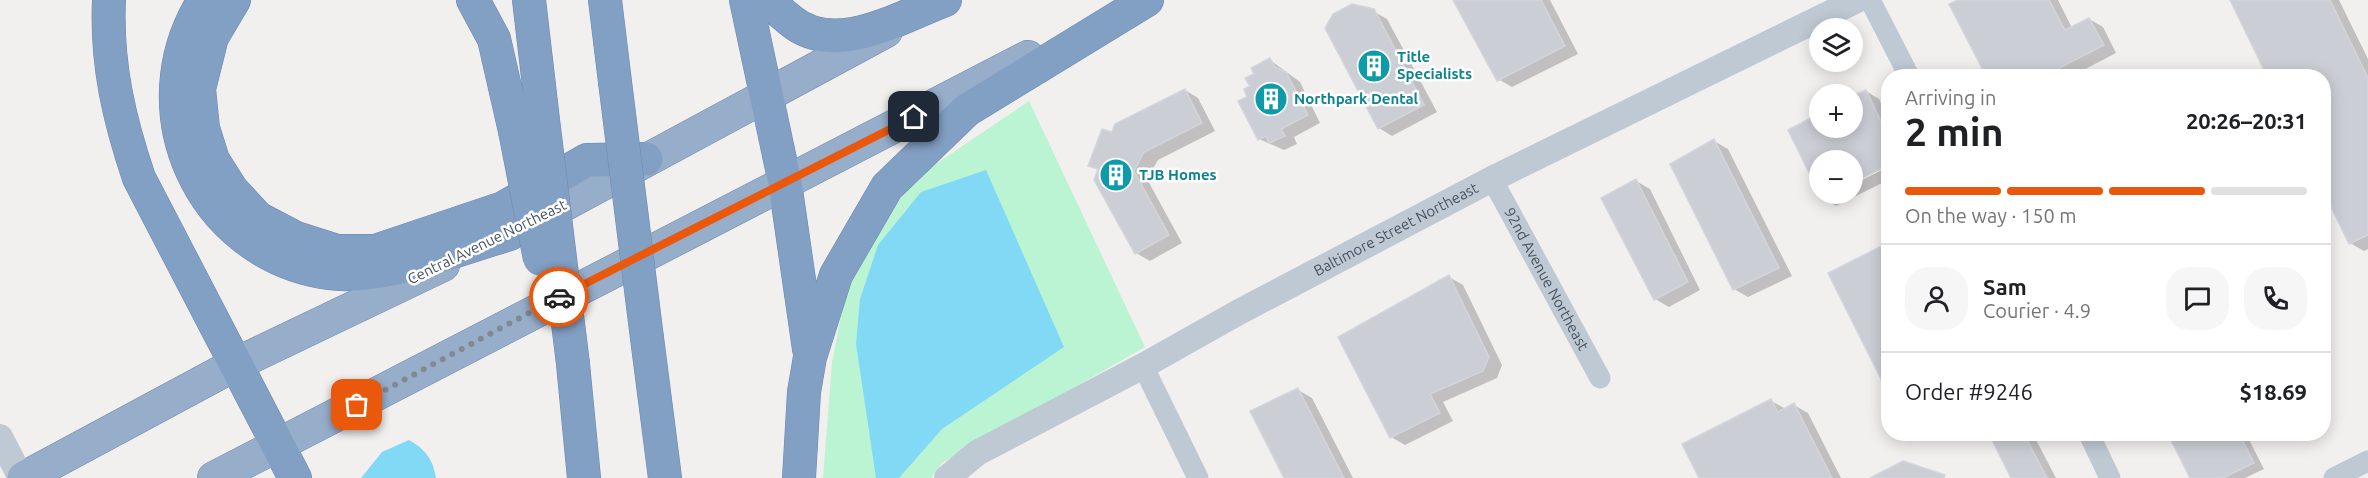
<!DOCTYPE html>
<meta charset="utf-8">
<style>
body{margin:0;font-family:Ubuntu,sans-serif;background:#f6f6f6;color:#202124;height:100vh;display:flex;flex-direction:column;font-size:22px;white-space:nowrap}
*{box-sizing:border-box;margin:0}
p{font-size:20px;color:#757577}
.icon{flex:none;width:33px;height:33px;fill:none;stroke:currentColor;stroke-width:2;stroke-linecap:round;stroke-linejoin:round}
.map{position:relative;flex:1;overflow:hidden}
.sheet{position:absolute;left:1881px;top:69px;width:450px;height:372px;display:flex;flex-direction:column;background:#fff;border-radius:24px;box-shadow:0 3px 15px #0003}
.sheet>*{flex:none}
.tools{position:absolute;left:1809px;top:18px;display:grid;gap:12px}
.tools a{display:grid;place-items:center;width:54px;height:54px;border-radius:50%;background:#fff;box-shadow:0 3px 15px #0003;font-size:30px}
.pin{position:absolute;display:grid;place-items:center;width:51px;height:51px;color:#fff;margin:-26px;border-radius:12px;box-shadow:0 3px 9px #0006}
.courier{position:absolute;display:grid;place-items:center;width:60px;height:60px;margin:-30px;border:4px solid #ea580c;border-radius:50%;background:#fff;color:#222;box-shadow:0 2px 8px #0007}
.head em{font-style:normal;font-weight:700}
.head div{display:flex;flex-direction:column-reverse}
.head{display:flex;align-items:center;justify-content:space-between;height:102px;padding:0 24px}
h1{font-size:39px;font-weight:700;line-height:45px}
.bar{display:grid;grid-template-columns:repeat(4,1fr);gap:9px 6px;align-content:center;height:72px;padding:0 24px}
.bar i{height:8px;border-radius:4px;background:#e0e0e0}
.bar .selected{background:#ea580c}
.bar p{grid-column:span 4}
.line{display:flex;align-items:center;gap:15px;padding:0 24px;border-top:2px solid #e0e0e0}
.line div{flex:1}
.round{display:grid;place-items:center;flex:none;width:63px;height:63px;border-radius:24px;background:#f6f6f6}
.map>svg:first-child{display:block}
</style>
<div class="map">
<svg width="2368" height="478" viewBox="0 0 2368 478">
<rect width="100%" height="100%" fill="#f2efef"/>
<!-- green -->
<path fill="#baf4d3" d="M1029 101 1145 347 942 463 931 478H823L832 362 847 286 881 221 921 174Z"/>
<!-- water -->
<path fill="#82d9f6" d="M986 170 1064 347 942 429 899 478H876L856 344 860 299 878 245 921 192Z
M409 440C425 449 433 459 436 478H361L382 452Z"/>
<!-- shadow -->
<path fill="#0003" d="M1455 0H1550L1578 54 1512 87 1498 79Z
M1961 0H2058L2072 28 2089 19 2103 27 2116 53 2072 76H1976L1986 72Z
M2231 0H2339L2368 59V249L2364 251 2350 243 2324 188V76H2269Z
M1373 11 1387 19 1437 112 1392 136 1379 128Z
M1270 60 1300 82 1320 123 1294 137 1297 144 1284 150 1259 139 1250 97 1256 74Z
M1185 90 1198 98 1215 131 1158 160 1147 179 1182 243 1150 261 1136 253 1099 170 1090 165 1113 134Z
M1866 91 1879 99 1888 118V163L1852 182V160H1820V128H1852Z
M1714 141 1728 149 1792 276 1748 297 1734 289Z
M1888 167V180L1836 206 1823 198 1821 194H1829V197L1835 194H1852V185Z
M1636 181 1650 189 1700 290 1669 307 1655 299Z
M1885 246 1888 248V382L1883 379Z
M1449 277 1463 285 1502 365 1497 378 1443 402 1453 421 1405 445 1391 437Z
M1298 390 1312 398 1353 478H1286Z
M1771 401 1786 409 1794 405 1808 413 1841 478H1701Z
M1990 434H2033L2056 478H2013Z
M2182 434H2246L2264 469 2245 478H2192L2172 439Z"/>
<!-- building -->
<path fill="#cbced5" stroke="#d3d5dc" stroke-width="1.5" d="M1453 0H1541L1565 46 1497 81Z
M1958 0H2049L2065 30 2089 18 2104 45 2044 76H1986L1949 4Z
M2230 0H2330L2368 78V235L2349 244 2324 192V76H2267Z
M1352 4 1374 9 1424 105 1378 129 1325 28 1333 14Z
M1270 58 1275 67 1286 72 1308 115 1281 129 1285 136 1269 143 1266 136 1258 140 1238 101 1247 97 1244 89 1250 86 1245 78 1254 74 1251 68Z
M1185 89 1202 123 1144 152 1134 171 1169 235 1135 254 1094 180 1098 169 1088 166 1102 129 1112 132 1115 124Z
M1866 90 1888 136V165L1852 183V160H1820V195L1788 130 1820 113V128H1852V96Z
M1714 139 1779 268 1733 290 1670 164Z
M1636 179 1688 282 1654 300 1601 198Z
M1888 243V393L1828 273Z
M1449 275 1489 357 1483 371 1430 394 1440 413 1390 438 1338 337Z
M1298 388 1344 478H1284L1250 411Z
M1771 399 1778 412 1794 403 1832 478H1699L1682 444Z
M1989 434H2024L2047 478H2011Z
M2179 434H2239L2254 463 2223 478H2190L2170 438Z
M1903 461 1945 475 1944 478H1870Z"/>
<g fill="none" stroke-linecap="round" stroke-linejoin="round">
<!-- trunk casing -->
<g stroke="#6d8ab0" stroke-width="34">
<path id="trunk" d="M530 223 886 31
M24 478 236 364 443 265
M214 478 1028 57"/>
</g>
<!-- motorway casing -->
<g stroke="#6d8ab0" stroke-width="34">
<path id="motorway" d="M109 0C106 63 119 119 139 178L295 478
M204 0C135 109 199 254 328 273 383 281 457 249 510 234
M234 0 212 37 199 89 203 128 213 160 232 190 258 218 296 238 337 251H375L503 208 587 160 646 159
M473 0 494 39 515 131
M529 0 543 120
M605 0 615 82
M746 0 785 183 809 349
M772 0C775 9 783 14 790 20 834 58 900 17 945 0
M647 338 665 478
M573 364 584 478
M799 478 804 392 810 357 836 275 887 187 967 110 1147 0"/>
</g>
<!-- minor -->
<g stroke="#bfc9d3" stroke-width="21">
<path d="M1870 0 1909 76"/>
<path id="s1" d="M1492 179 1600 378"/>
<path d="M1143 366 1198 478"/>
<path d="M2089 434 2110 478"/>
<path d="M2334 478 2368 461"/>
</g>
<!-- tertiary -->
<g stroke="#bfc9d3" stroke-width="26">
<path d="M0 437 21 478"/>
<path id="s2" d="M947 478 977 453 1143 366 1239 312 1492 179 1857 0"/>
</g>
<!-- trunk -->
<use href="#trunk" stroke="#97aeca" stroke-width="33"/>
<!-- motorway -->
<use href="#motorway" stroke="#829fc4" stroke-width="33"/>
<!-- motorway-bridge casing -->
<g stroke="#6d8ab0" stroke-width="34" stroke-linecap="butt">
<path id="motorway-bridge" d="M615 82 647 338
M543 120 573 364
M515 131 540 259"/>
</g>
<!-- motorway-bridge -->
<use href="#motorway-bridge" stroke="#829fc4" stroke-width="33"/>
</g>
<g fill="none" stroke-linecap="round" stroke-linejoin="round">
<!-- done -->
<path stroke="#828991" stroke-width="6" stroke-dasharray="0 10.8" d="M357 405 559 297"/>
<!-- route -->
<path stroke="#ea580c" stroke-width="8" d="M559 297 914 117"/>
</g>
<!-- icons -->
<defs>
<g id="building-disc" transform="scale(1.725)"><circle r="9.5" fill="#0f9aa8" stroke="#fff"/><path d="M-4-6H4V6H1V3H-1V6H-4ZM-2.5-4.3h1.7v1.8h-1.7ZM.8-4.3h1.7v1.8H.8ZM-2.5-1h1.7V.8h-1.7ZM.8-1h1.7V.8H.8Z" fill="#fff"/></g>
</defs>
<g fill-rule="evenodd">
<use href="#building-disc" x="1374" y="66"/>
<use href="#building-disc" x="1271" y="99"/>
<use href="#building-disc" x="1116" y="175"/>
</g>
<g text-anchor="middle" stroke-width="5" stroke-linejoin="round" paint-order="stroke">
<!-- culture labels -->
<g font-size="15" font-weight="bold" fill="#0d838f" stroke="#fff" text-anchor="start">
<text x="1397" y="62">Title<tspan x="1397" dy="17">Specialists</tspan></text>
<text x="1294" y="104">Northpark Dental</text>
<text x="1139" y="180">TJB Homes</text>
</g>
<!-- street labels -->
<g font-size="15" fill="#45525f" stroke="#fff">
<text dy="5" stroke="none"><textPath href="#s2" startOffset="514">Baltimore Street Northeast</textPath></text>
<text transform="translate(487 242) rotate(-26)" y="5">Central Avenue Northeast</text>
<text dy="5" stroke="none"><textPath href="#s1" startOffset="114">92nd Avenue Northeast</textPath></text>
</g>
</g>
</svg>
<div class="tools">
<a><svg class="icon" aria-label="layers" viewBox="0 0 24 24"><path d="M12 4l9 5-9 5-9-5zM3 14l9 5 9-5"/></svg></a>
<a>+</a>
<a>−</a>
</div>
<div class="pin" style="left:357px;top:405px;background:#ea580c"><svg class="icon" aria-label="bag" viewBox="0 0 24 24"><path d="M5 8h14l-1 12H6zM9 8a3 3 0 0 1 6 0"/></svg></div>
<div class="pin" style="left:914px;top:117px;background:#1f2937"><svg class="icon" aria-label="home" viewBox="0 0 24 24"><path d="M3 11l9-7 9 7M6 9v11h12V9"/></svg></div>
<div class="courier" style="left:559px;top:297px"><svg class="icon" aria-label="car" viewBox="0 0 24 24"><path d="M5 17H2v-5l4-1 3-4h7l3 4 3 1v5h-3M9 17h6M6 11h13"/><circle cx="7" cy="17" r="2"/><circle cx="17" cy="17" r="2"/></svg></div>
<section class="sheet">
<div class="head"><div><h1>2 min</h1><p>Arriving in</p></div><em>20:26–20:31</em></div>
<div class="bar"><i class="selected"></i><i class="selected"></i><i class="selected"></i><i></i><p>On the way · 150 m</p></div>
<div class="line" style="height:108px"><a class="round"><svg class="icon" aria-label="person" viewBox="0 0 24 24"><circle cx="12" cy="8" r="4"/><path d="M4 21q1-7 8-7t8 7"/></svg></a><div><b>Sam</b><p>Courier · 4.9</p></div><a class="round"><svg class="icon" aria-label="chat" viewBox="0 0 24 24"><path d="M4 5h16v11H9l-5 4z"/></svg></a><a class="round"><svg class="icon" aria-label="phone" viewBox="0 0 24 24"><path d="M5 4h4l2 5-3 2q2 4 5 5l2-3 5 2v4C11 20 4 13 5 4z"/></svg></a></div>
<div class="line" style="height:78px"><div>Order #9246</div><b>$18.69</b></div>
</section>
</div>
